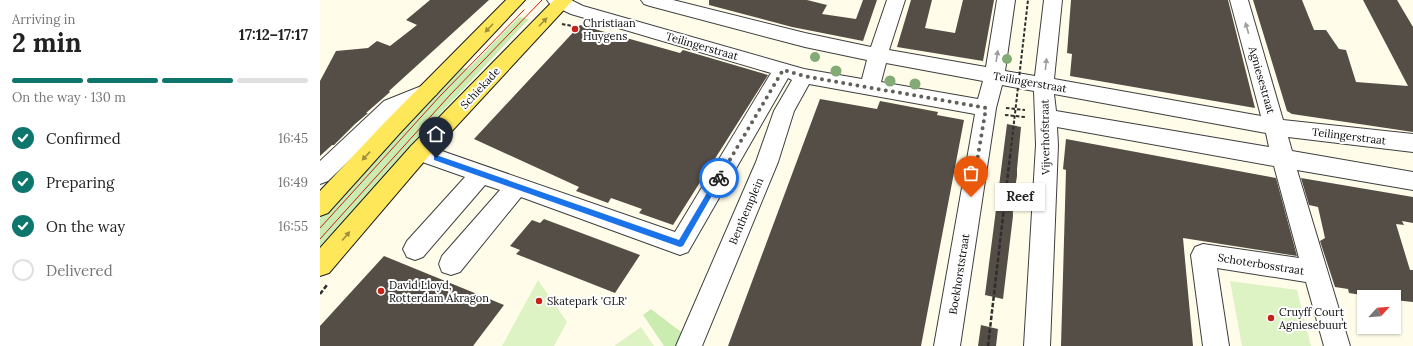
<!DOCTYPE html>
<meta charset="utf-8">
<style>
body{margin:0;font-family:Lora,serif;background:#f2f2f2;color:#222;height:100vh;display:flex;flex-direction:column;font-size:15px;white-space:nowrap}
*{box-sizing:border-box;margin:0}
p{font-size:13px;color:#767676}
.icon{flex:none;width:22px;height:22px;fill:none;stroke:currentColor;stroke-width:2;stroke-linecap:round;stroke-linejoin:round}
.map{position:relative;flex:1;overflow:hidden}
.drawer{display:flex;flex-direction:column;background:#fff;width:320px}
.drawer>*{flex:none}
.needle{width:26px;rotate:64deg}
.controls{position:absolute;left:1037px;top:290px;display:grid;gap:8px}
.controls a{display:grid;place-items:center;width:44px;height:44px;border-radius:0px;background:#fff;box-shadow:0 1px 3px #0004;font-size:20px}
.pin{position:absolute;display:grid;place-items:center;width:34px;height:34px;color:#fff;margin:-41px -17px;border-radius:50% 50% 50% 0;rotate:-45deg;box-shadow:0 0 4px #0007}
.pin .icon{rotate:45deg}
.courier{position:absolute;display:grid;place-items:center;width:40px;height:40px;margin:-20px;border:3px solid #1a73e8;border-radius:50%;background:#fff;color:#222;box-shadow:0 1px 5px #0007}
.bubble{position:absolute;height:28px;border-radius:0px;background:#fff;box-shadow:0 1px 3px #0004;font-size:13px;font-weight:800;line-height:28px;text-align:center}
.summary em{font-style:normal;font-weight:800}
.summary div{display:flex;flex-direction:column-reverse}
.summary{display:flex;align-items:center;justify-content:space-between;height:68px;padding:0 12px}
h1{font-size:26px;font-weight:800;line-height:30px}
.bar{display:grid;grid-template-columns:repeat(4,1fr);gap:6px 4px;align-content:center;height:48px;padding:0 12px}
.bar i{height:5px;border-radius:3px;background:#e0e0e0}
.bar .active{background:#0f766e}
.bar p{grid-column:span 4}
ol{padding:0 12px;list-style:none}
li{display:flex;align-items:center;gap:12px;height:44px}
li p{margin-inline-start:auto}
li .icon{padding:4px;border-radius:50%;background:#0f766e;color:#fff;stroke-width:4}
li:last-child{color:#767676}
li i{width:22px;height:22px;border:2px solid #e0e0e0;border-radius:50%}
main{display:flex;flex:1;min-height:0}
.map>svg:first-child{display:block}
</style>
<main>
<section class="drawer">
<div class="summary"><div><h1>2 min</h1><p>Arriving in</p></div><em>17:12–17:17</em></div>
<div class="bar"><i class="active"></i><i class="active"></i><i class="active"></i><i></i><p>On the way · 130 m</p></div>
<ol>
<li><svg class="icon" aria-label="check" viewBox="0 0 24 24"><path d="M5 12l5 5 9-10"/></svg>Confirmed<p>16:45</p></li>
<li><svg class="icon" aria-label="check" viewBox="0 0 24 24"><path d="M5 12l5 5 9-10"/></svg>Preparing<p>16:49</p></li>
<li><svg class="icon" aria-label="check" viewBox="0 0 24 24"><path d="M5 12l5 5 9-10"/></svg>On the way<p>16:55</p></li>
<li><i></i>Delivered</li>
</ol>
</section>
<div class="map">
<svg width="1093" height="346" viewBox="0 0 1093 346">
<rect width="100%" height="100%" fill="#fffdea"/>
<!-- green -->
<path fill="#caecb1" d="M199 17 209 19 101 134 0 251V218L139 67 148 69Z
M331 309 369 338 366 346H344L323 315Z"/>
<!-- pitch -->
<path fill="#def3c3" d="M218 280 247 322 234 346H182Z
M910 281 977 290 991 346H922Z
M321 327 334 346H294Z"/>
<!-- building -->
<path fill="#554e47" d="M110 0H169L69 91 70 92 46 113H48L35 124 14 145H12L0 156V81L16 51 48 48 57 41 70 46 97 25 86 20Z
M389 0H487L507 5 502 14 536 19 543 0H557L543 41 472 27 389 5Z
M591 0H612L605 28 635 33 643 0H674L663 61 577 47Z
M751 0H908L935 108 750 76 752 54 747 53Z
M933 0H982L994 30H1006L1019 49 1026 50 1036 82 1088 86 1043 0H1077L1093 27V132L972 114 967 111Z
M260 25 360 53 363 50 448 75 353 225 319 213 322 209 291 198 288 203 256 191 259 187 154 139Z
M500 99 557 109 560 101 618 112 617 115 644 120 601 346H408Z
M687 124 701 127 697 169V176L695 188H692L693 216 683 299 665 295Z
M746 139 956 178 977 256 863 238 873 346H741L746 170 743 169Z
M981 178 1093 197V223L1082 221 1084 225 1076 224 1090 270H1093V302L1074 300V297H1054L1029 293 1028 289 1015 287 1000 241 1005 238 998 207 989 205Z
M224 219 320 255 295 293 196 254 200 250 190 246 212 220 220 223Z
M64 256 184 305 153 346H0V326Z
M661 325 678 329 676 346H658Z"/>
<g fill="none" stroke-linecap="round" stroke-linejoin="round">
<!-- minor casing -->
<g stroke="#3f3f3f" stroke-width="2">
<path id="minor" d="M227 0H251L263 6 484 69 542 79 547 60 485 47 330 6 324 4 321 0H353L485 33 551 47 567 0H585L569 50 666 67 677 0H695L685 71 715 76 724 0H742L734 79 941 116 910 0H928L963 120 1093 134V152L968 137 972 151 1093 172V190L977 170 1030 346H1004L986 282 897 268 909 346H883L871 255 875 247 883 244 979 258 954 166 737 127 738 145 730 346H704L716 145 714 91 682 85 676 108 640 346H614L655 114 489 84 474 111 458 162 382 346H356L436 162 454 111 472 80 468 78 368 252 360 255 201 197 140 272 131 275 122 272 119 264 122 256 180 190 165 185 103 257 95 260 87 257 83 249 87 241 145 177 91 158 88 152 91 146 99 143 355 232 451 73 251 14 230 4ZM566 63 663 81 658 99 561 82ZM734 94 946 133 949 147 736 111Z
M109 83 116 85 119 90 116 95 78 113 8 181 0 184V161L64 101Z"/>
</g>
<!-- major casing -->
<g stroke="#1d1d1d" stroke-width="2">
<path id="major" d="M186 0H205L80 133 8 213 0 216V191L66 121Z
M234 0H253L107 158 9 273 0 276V248L91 146Z"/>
</g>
<!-- path-far1 -->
<path stroke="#2e2e2e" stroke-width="2" stroke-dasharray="3.5 2" stroke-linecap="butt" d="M242 24 252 26
M686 108 705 110
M685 115 705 117"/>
<!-- path -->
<path stroke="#2e2e2e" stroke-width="2.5" stroke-dasharray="4.5 2" stroke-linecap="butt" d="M0 294 7 285"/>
<!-- minor -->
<use href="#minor" fill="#fff" fill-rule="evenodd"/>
<!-- major -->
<use href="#major" fill="#ffe75a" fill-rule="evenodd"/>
<!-- tram -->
<path stroke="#c62219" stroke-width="1" d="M0 228 121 95 204 10
M0 239 130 95 222 0"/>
<!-- path-bridge-far1 -->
<path stroke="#2e2e2e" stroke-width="2" stroke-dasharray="3.5 2" stroke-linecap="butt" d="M690 157 708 0"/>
<!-- path-bridge -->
<path stroke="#2e2e2e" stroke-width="2.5" stroke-dasharray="4.5 2" stroke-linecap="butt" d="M668 346 690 156"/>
</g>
<!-- trees -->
<g fill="#84ab76">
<circle cx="495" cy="57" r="5"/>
<circle cx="687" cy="59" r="5"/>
<circle cx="516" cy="71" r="5.5"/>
<circle cx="570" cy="81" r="5.5"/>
<circle cx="595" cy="84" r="5.5"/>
</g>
<!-- one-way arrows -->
<defs><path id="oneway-solid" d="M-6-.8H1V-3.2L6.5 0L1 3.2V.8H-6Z"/></defs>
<g fill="#9e8f3b">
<use href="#oneway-solid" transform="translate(223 22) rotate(-46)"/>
<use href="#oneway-solid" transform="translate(169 28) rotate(134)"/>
<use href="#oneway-solid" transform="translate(46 156) rotate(133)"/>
<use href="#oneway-solid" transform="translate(26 236) rotate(-49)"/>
</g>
<g fill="#9e9e9e">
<use href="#oneway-solid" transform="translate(927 28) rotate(-106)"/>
<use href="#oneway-solid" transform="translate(677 56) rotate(-81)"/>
<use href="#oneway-solid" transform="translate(726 64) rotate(-84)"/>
</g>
<!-- route -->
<path fill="#1a73e8" d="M114 156H119L359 240 397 176H402V178L363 246 360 247 114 160Z"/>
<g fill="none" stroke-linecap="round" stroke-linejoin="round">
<!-- done -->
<path stroke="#61605a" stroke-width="4" stroke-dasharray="0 7.2" d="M399 178 463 70 484 76 666 108 651 197"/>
</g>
<!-- markers -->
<g fill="#c62219" stroke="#fff" stroke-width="1.5">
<circle cx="255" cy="29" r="4"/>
<circle cx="61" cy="291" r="4"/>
<circle cx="219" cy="301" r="4"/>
<circle cx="951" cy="318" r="4"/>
</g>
<g text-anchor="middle" stroke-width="4" stroke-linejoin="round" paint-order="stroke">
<!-- poi labels -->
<g font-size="11" fill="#0c0c0c" stroke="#fff" text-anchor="start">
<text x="263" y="27">Christiaan<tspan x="263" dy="13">Huygens</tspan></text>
<text x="69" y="289">David Lloyd,<tspan x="69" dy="13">Rotterdam Akragon</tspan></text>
<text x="227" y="305">Skatepark 'GLR'</text>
<text x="959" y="316">Cruyff Court<tspan x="959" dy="13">Agniesebuurt</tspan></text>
</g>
<!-- street labels -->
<g font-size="11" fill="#0c0c0c" stroke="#fff">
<text transform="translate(382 46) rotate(16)" y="4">Teilingerstraat</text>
<text transform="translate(942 80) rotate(74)" y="4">Agniesestraat</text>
<text transform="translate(710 82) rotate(10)" y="4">Teilingerstraat</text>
<text transform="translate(160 88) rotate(-47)" y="4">Schiekade</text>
<text transform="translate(1029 136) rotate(7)" y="4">Teilingerstraat</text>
<text transform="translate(725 137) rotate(-91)" y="4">Vijverhofstraat</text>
<text transform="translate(426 211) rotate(-67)" y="4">Benthemplein</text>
<text transform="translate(941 264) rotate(9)" y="4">Schoterbosstraat</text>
<text transform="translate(639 274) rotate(-81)" y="4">Boekhorststraat</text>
</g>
</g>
</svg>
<div class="controls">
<a><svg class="needle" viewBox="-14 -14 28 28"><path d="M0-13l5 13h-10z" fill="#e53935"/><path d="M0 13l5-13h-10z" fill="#767676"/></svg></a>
</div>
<div class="pin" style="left:651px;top:197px;background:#ea580c"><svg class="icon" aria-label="bag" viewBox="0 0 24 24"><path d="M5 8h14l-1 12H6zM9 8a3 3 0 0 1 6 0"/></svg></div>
<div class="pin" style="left:116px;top:158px;background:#1f2937"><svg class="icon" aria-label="home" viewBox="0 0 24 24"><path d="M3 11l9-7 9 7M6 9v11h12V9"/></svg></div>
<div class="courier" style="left:399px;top:178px"><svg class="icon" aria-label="bike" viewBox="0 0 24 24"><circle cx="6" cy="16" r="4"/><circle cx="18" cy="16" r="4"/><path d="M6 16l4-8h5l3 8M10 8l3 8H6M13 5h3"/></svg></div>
<div class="bubble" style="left:675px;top:183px;width:50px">Reef</div>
</div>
</main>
